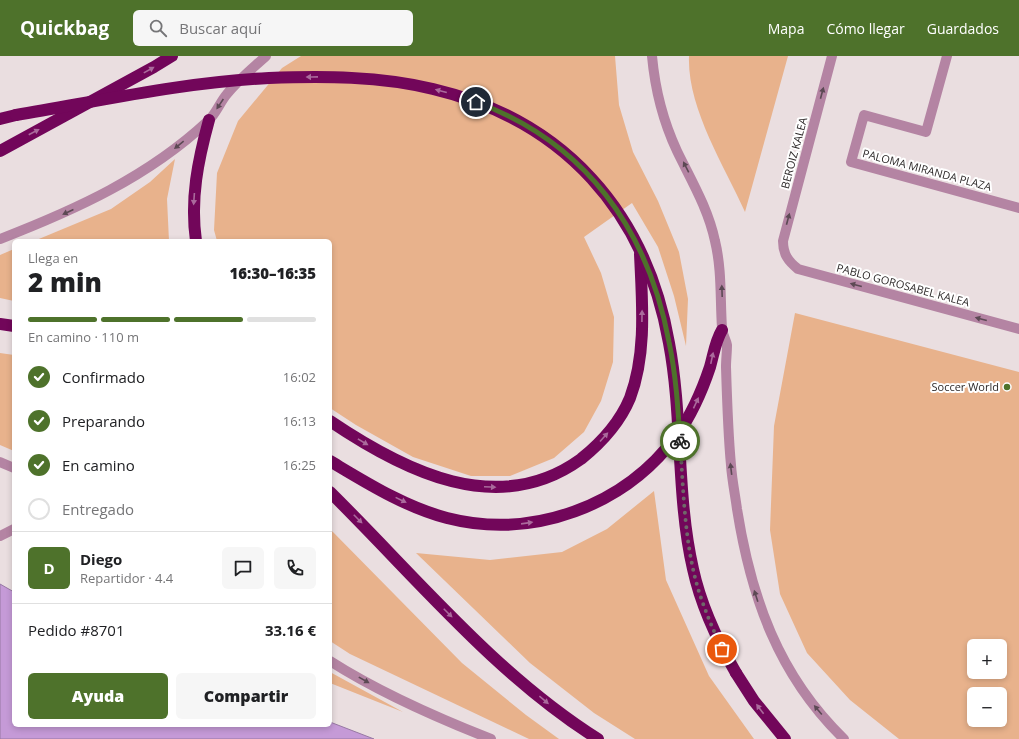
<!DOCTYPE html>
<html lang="es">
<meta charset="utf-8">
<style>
body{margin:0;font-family:"Open Sans",sans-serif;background:#f6f6f6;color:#202124;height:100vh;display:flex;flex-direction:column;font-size:15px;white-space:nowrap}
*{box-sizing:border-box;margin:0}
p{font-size:13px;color:#757577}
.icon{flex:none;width:22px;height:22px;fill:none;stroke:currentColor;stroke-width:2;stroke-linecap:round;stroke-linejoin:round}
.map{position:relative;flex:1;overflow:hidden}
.drawer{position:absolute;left:12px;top:183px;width:320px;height:488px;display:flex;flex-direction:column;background:#fff;border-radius:6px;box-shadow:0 2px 6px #0003}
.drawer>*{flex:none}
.buttons{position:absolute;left:967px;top:583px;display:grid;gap:8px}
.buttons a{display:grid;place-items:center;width:40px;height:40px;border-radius:6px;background:#fff;box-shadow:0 2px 6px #0003;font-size:20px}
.pin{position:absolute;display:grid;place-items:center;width:34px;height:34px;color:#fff;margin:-17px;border:2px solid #fff;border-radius:50%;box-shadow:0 1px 4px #0007}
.courier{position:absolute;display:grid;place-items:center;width:40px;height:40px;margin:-20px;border:3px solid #4e722b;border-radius:50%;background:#fff;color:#222;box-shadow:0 1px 5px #0007}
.overview em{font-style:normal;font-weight:800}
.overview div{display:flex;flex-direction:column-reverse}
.overview{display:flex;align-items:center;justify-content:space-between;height:68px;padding:0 16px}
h1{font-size:26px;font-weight:800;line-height:30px}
.bar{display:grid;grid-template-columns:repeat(4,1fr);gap:6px 4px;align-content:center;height:48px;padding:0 16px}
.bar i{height:5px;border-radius:3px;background:#e0e0e0}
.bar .selected{background:#4e722b}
.bar p{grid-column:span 4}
.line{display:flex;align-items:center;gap:10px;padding:0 16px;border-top:1px solid #e0e0e0}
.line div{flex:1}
.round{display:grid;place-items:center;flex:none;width:42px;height:42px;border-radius:6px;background:#f6f6f6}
ol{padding:0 16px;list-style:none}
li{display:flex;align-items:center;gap:12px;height:44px}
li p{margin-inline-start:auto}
li .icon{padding:4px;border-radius:50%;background:#4e722b;color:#fff;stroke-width:4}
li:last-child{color:#757577}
li i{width:22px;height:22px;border:2px solid #e0e0e0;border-radius:50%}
.button{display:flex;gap:8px;margin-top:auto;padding:8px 16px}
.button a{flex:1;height:46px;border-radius:6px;background:#4e722b;color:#fff;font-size:16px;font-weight:800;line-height:46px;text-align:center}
.button a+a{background:#f6f6f6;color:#202124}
header{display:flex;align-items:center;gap:24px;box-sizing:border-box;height:56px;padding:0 20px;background:#4e722b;color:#fff}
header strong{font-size:19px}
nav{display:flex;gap:22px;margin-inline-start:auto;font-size:14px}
.search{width:280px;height:36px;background:#f6f6f6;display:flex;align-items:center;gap:10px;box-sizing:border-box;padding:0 14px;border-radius:6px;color:#757577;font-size:15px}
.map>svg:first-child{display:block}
</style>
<header>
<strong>Quickbag</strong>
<div class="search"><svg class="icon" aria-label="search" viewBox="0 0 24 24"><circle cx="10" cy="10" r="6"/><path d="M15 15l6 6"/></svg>Buscar aquí</div>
<nav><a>Mapa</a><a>Cómo llegar</a><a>Guardados</a></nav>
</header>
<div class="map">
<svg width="1019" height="683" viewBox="0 0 1019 683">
<rect width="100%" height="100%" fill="#eadee0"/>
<!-- green -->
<path fill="#e8b28c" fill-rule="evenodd" d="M301 0H615L619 49 633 96 658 145 679 196 688 243 686 290 674 240 658 191 632 147 584 181 601 217 614 261 613 306 601 345 584 376 554 402 510 420H471L413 401 356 369 330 352V185H217L214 174 217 117 238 65 282 12Z
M689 0H788L745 156C724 109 687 52 689 0Z
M175 103 167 143 169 185H34L111 153 150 126Z
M14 193V245L0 242V199Z
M795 257 1019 316V683H899L850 644 807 597 780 538 770 474 774 370ZM974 590H1000V616H974ZM974 638H1000V664H974Z
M0 297 14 299V395L0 389Z
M654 435 666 524 709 620 754 683H635L594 657 530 607 416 497 490 504 562 496 607 473Z
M330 473 462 607 526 659 559 683H529L350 598 330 585Z
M330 616 403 656 330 627Z"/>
<!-- water -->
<path fill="#c59ad7" stroke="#9778a3" d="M0 528 14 536V669H330V666L374 683H0Z"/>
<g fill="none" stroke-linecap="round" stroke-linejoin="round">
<!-- minor -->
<path stroke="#b484a3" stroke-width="10" d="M652 0C655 33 663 65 677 95 691 124 708 152 715 185 722 214 720 242 722 272 722 278 726 283 727 289 727 296 726 304 726 311 727 344 728 377 731 409 732 424 735 438 737 453 751 541 778 619 844 683
M832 0 783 185C783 198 788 205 798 213L1019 273
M947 0 926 76 864 59 851 106 1019 152
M0 183C75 154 148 121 208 65 216 58 220 46 227 38 238 24 253 12 266 0
M0 406 14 412
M0 480 14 473
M330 605C380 637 435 661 491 683"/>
<!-- highway -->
<path stroke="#72065a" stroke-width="12" d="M0 63 16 59
M0 95 154 11 172 0
M196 185C190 143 198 104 209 64
M0 268 14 270
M330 365C404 415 498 463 581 403 601 387 620 366 630 342 647 297 642 245 640 198
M330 405C367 427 405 451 447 462 533 484 625 450 677 379 692 358 702 335 710 311 714 297 715 286 722 274
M330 436C416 521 495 618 598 683
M736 617 754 645 785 683"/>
<!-- highway-bridge -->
<path stroke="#72065a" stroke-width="12" d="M16 59C100 45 184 26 269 22 323 20 380 20 433 33 564 64 646 156 669 287 683 361 676 439 693 513 701 550 717 584 736 617"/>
</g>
<!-- one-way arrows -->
<defs><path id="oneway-solid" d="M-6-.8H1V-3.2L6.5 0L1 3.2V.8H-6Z"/></defs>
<g fill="#aa6a9c">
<use href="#oneway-solid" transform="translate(149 14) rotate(-29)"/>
<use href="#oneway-solid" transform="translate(312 21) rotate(179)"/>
<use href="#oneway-solid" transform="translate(441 35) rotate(-165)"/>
<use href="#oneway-solid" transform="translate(34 76) rotate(-28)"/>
<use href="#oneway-solid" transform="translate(194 143) rotate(94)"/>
<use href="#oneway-solid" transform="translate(642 260) rotate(-89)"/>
<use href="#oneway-solid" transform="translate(712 302) rotate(-78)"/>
<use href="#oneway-solid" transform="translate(696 347) rotate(-65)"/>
<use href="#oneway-solid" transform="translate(604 381) rotate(-48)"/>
<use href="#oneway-solid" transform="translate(363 386) rotate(31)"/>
<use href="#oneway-solid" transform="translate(490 431) rotate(3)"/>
<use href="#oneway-solid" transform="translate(401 444) rotate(26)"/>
<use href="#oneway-solid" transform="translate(358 463) rotate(45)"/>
<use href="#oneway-solid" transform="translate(527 467) rotate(-8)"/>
<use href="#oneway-solid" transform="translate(448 557) rotate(45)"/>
<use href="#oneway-solid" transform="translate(544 644) rotate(40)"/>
<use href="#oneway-solid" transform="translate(760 653) rotate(-127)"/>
</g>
<g fill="#5c4954">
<use href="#oneway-solid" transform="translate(822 37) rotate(-75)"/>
<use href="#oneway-solid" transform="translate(220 48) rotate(124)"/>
<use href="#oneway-solid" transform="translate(179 89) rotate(141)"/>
<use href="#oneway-solid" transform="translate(686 111) rotate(-117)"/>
<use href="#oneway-solid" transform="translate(68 156) rotate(155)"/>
<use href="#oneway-solid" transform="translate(788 163) rotate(-75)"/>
<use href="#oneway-solid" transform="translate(856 229) rotate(-165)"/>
<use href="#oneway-solid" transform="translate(722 235) rotate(-92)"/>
<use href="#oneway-solid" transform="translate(981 263) rotate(-165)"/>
<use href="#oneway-solid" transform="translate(731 413) rotate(-97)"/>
<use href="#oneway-solid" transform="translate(756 540) rotate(-108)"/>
<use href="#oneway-solid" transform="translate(364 624) rotate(29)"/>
<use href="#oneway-solid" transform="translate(818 654) rotate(-130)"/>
</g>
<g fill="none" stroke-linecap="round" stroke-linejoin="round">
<!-- done -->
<path stroke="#6f6869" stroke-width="4" stroke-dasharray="0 7.2" d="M680 385C683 428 684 471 693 513 699 541 710 567 722 593"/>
<!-- route -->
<path stroke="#4e722b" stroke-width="5" d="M476 46C585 86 648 173 669 286 676 319 678 352 680 385"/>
</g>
<!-- markers -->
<circle fill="#4e722b" stroke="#fff" stroke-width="1.5" cx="1007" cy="331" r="4"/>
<g text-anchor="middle" stroke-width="4" stroke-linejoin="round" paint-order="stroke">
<!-- street labels -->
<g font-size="11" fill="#2d2929" stroke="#fff">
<text transform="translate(794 97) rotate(-75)" y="4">BEROIZ KALEA</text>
<text transform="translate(927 114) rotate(15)" y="4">PALOMA MIRANDA PLAZA</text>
<text transform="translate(903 229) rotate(15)" y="4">PABLO GOROSABEL KALEA</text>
</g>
<!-- poi labels -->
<g font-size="11" fill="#2d2929" stroke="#fff" text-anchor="end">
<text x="999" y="335">Soccer World</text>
</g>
</g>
</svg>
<div class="buttons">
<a>+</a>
<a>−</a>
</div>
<div class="pin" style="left:722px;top:593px;background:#ea580c"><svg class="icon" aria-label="bag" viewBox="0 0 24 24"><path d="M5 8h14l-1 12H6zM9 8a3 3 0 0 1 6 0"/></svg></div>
<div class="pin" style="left:476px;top:46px;background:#1f2937"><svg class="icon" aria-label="home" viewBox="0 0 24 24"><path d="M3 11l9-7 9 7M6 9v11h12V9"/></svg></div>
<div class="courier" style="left:680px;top:385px"><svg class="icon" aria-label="bike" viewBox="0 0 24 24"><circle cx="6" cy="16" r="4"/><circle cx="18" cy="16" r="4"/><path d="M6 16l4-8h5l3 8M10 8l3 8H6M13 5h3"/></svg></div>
<section class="drawer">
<div class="overview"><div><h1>2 min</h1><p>Llega en</p></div><em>16:30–16:35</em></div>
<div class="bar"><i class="selected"></i><i class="selected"></i><i class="selected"></i><i></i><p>En camino · 110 m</p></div>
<ol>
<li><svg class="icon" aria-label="check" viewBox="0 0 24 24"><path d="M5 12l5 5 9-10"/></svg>Confirmado<p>16:02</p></li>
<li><svg class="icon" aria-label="check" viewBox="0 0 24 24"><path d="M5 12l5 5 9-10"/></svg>Preparando<p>16:13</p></li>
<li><svg class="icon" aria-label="check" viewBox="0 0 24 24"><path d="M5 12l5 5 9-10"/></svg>En camino<p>16:25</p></li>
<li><i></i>Entregado</li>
</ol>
<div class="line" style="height:72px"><b class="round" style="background:#4e722b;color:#fff">D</b><div><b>Diego</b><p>Repartidor · 4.4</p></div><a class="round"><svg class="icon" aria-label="chat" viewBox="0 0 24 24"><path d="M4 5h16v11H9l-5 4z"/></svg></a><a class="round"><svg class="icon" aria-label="phone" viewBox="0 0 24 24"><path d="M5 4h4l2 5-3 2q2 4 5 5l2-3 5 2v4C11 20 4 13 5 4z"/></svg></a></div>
<div class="line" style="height:52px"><div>Pedido #8701</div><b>33.16 €</b></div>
<div class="button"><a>Ayuda</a><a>Compartir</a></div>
</section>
</div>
